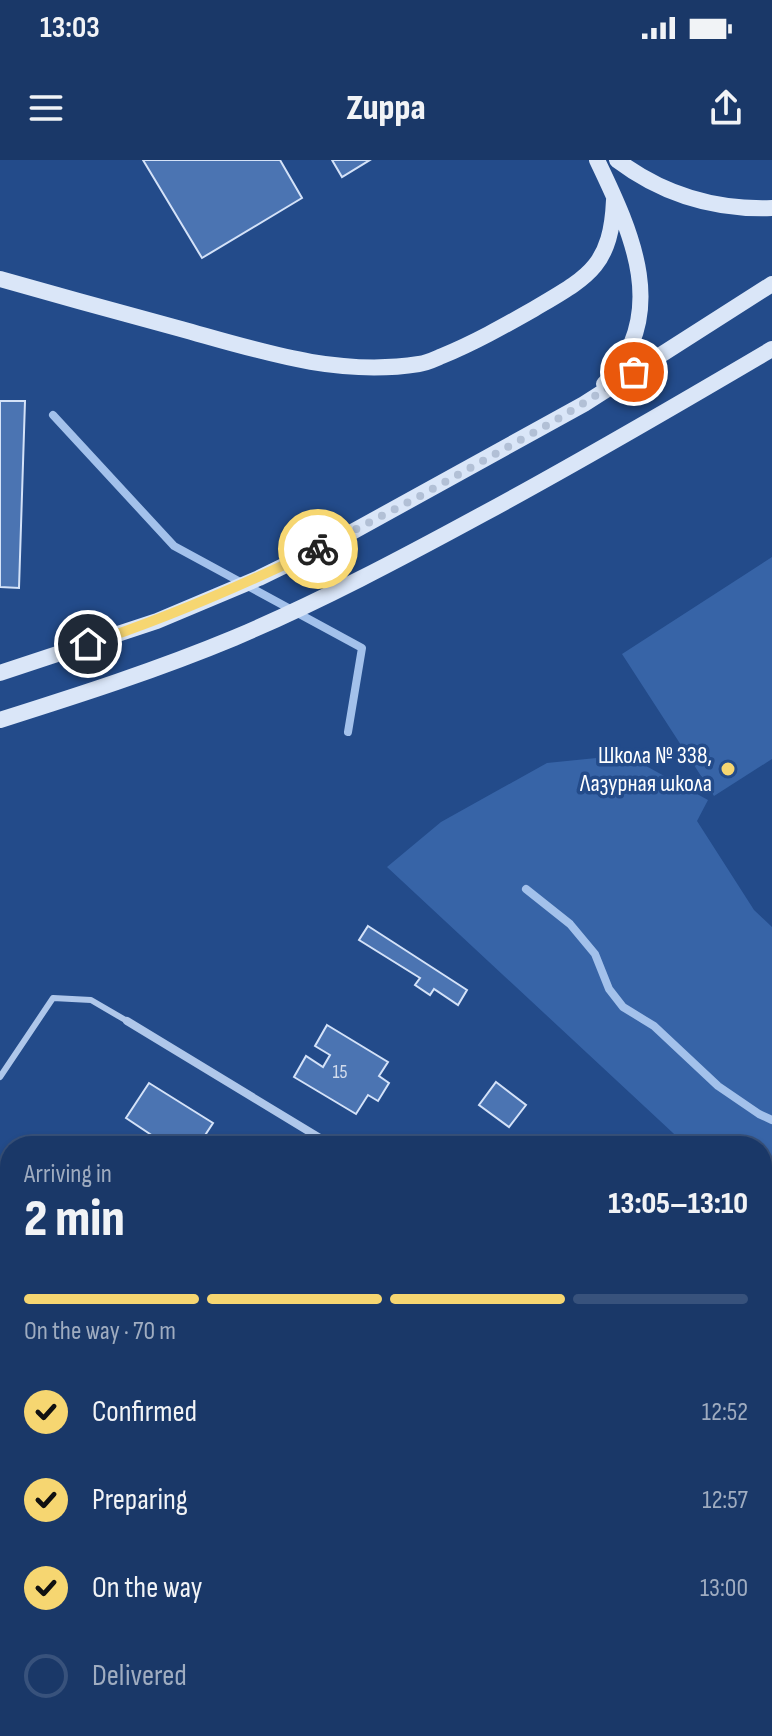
<!DOCTYPE html>
<meta charset="utf-8">
<style>
body{margin:0;font-family:"Sofia Sans Condensed",sans-serif;background:#233f6e;color:#f1f3f6;height:100vh;display:flex;flex-direction:column;font-size:30px;white-space:nowrap}
*{box-sizing:border-box;margin:0}
p{font-size:26px;color:#9facc0}
.icon{flex:none;width:44px;height:44px;fill:none;stroke:currentColor;stroke-width:2;stroke-linecap:round;stroke-linejoin:round}
.map{position:relative;flex:1;overflow:hidden}
.drawer{position:absolute;left:0px;top:976px;width:772px;height:600px;display:flex;flex-direction:column;background:#1a3868;border-radius:32px 32px 0 0;box-shadow:0 2px 6px #0004,0 0 0 2px #38527c}
.drawer>*{flex:none}
.pin{position:absolute;display:grid;place-items:center;width:68px;height:68px;color:#fff;margin:-34px;border:4px solid #fff;border-radius:50%;box-shadow:0 2px 8px #0007}
.courier{position:absolute;display:grid;place-items:center;width:80px;height:80px;margin:-40px;border:6px solid #f6d671;border-radius:50%;background:#fff;color:#222;box-shadow:0 2px 10px #0007}
.summary em{font-style:normal;font-weight:800}
.summary div{display:flex;flex-direction:column-reverse}
.summary{display:flex;align-items:center;justify-content:space-between;height:136px;padding:0 24px}
h1{font-size:52px;font-weight:800;line-height:60px}
.bar{display:grid;grid-template-columns:repeat(4,1fr);gap:12px 8px;align-content:center;height:96px;padding:0 24px}
.bar i{height:10px;border-radius:6px;background:#38527c}
.bar .on{background:#f6d671}
.bar p{grid-column:span 4}
ol{padding:0 24px;list-style:none}
li{display:flex;align-items:center;gap:24px;height:88px}
li p{margin-inline-start:auto}
li .icon{padding:8px;border-radius:50%;background:#f6d671;color:#111;stroke-width:4}
li:last-child{color:#9facc0}
li i{width:44px;height:44px;border:4px solid #38527c;border-radius:50%}
.status{display:flex;justify-content:space-between;align-items:center;height:56px;padding:0 40px;background:#1a3868;direction:ltr}
.status svg{height:22px;fill:currentColor}
header{display:flex;justify-content:space-between;align-items:center;height:104px;padding:0 24px;background:#1a3868;font-size:36px;font-weight:800}
.map>svg:first-child{display:block}
</style>
<div class="status"><b>13:03</b><svg viewBox="0 0 49 12"><path d="M0 12V9h3v3zM5 12V6h3v6zM10 12V3h3v9zM15 12V0h3v12zM26 1h20v11H26zM47 4h2v5h-2z"/></svg></div>
<header><svg class="icon" aria-label="menu" viewBox="0 0 24 24"><path d="M4 6h16M4 12h16M4 18h16"/></svg>Zuppa<svg class="icon" aria-label="share" viewBox="0 0 24 24"><path d="M12 15V3M7 8l5-5 5 5M5 13v7h14v-7"/></svg></header>
<div class="map">
<svg width="772" height="1576" viewBox="0 0 772 1576">
<rect width="100%" height="100%" fill="#234b8a"/>
<!-- green -->
<path fill="#3764a7" d="M772 397V599L714 636 622 494Z
M626 595 708 640 697 661 754 750 772 767V1065L762 1056V986H687L387 707 441 662 547 603Z"/>
<g fill="none" stroke-linecap="round" stroke-linejoin="round">
<!-- stream -->
<path stroke="#a3c1eb" stroke-width="8" d="M53 255 174 386 362 488 348 572
M526 729 570 764 595 794 609 829 623 847 654 866 718 926 759 954 772 960"/>
</g>
<!-- building -->
<path fill="#4b74b2" stroke="#d4e2f8" stroke-width="2" d="M143 0H280L302 38 202 98Z
M332 0H370L342 17Z
M0 241H25L19 428 0 427Z
M368 766 467 830 458 845 434 829 430 835 415 825 420 818 359 780Z
M327 865 388 902 379 916 389 923 378 941 368 935 356 954 294 917 306 896 323 907 330 895 315 886Z
M496 922 526 945 509 967 479 945Z
M149 923 213 963 198 986H168L126 958Z
M762 1259 772 1262V1291L768 1303 762 1301Z
M772 1482V1527L762 1524V1511Z
M762 1549 772 1554V1576H749L748 1575 753 1566H762Z"/>
<g fill="none" stroke-linecap="round" stroke-linejoin="round">
<!-- lane -->
<path stroke="#afc7ea" stroke-width="6" d="M0 917 53 838 91 840 127 861
M0 1143 10 1153
M672 1566 692 1576"/>
<!-- street -->
<path stroke="#afc7ea" stroke-width="8" d="M127 861 333 986
M762 1219 772 1221
M226 1566 245 1576
M125 1576 135 1566"/>
<!-- secondary -->
<path stroke="#dae6f8" stroke-width="16" d="M597 0C632 73 671 156 604 224
M617 0C662 34 715 50 772 48
M0 119C60 136 121 153 181 169 260 191 337 217 419 204 427 203 435 199 442 196 474 183 504 166 534 149 588 117 611 107 614 40
M0 513 157 461 259 418 343 377 584 244 772 124
M0 560C79 535 157 510 234 478 319 442 402 398 483 354 581 301 677 245 772 189"/>
</g>
<g fill="none" stroke-linecap="round" stroke-linejoin="round">
<!-- done -->
<path stroke="#b2c0d6" stroke-width="8" stroke-dasharray="0 14.4" d="M318 389 420 336 556 260 634 212"/>
<!-- route -->
<path stroke="#f6d671" stroke-width="10" d="M88 484C168 458 243 425 318 389"/>
</g>
<!-- markers -->
<circle fill="#f6d671" stroke="#234b8a" stroke-width="3" cx="728" cy="609" r="8"/>
<g text-anchor="middle" stroke-width="7" stroke-linejoin="round" paint-order="stroke">
<!-- number labels -->
<g font-size="20" fill="#d2dcec">
<text x="340" y="918">15</text>
</g>
<!-- poi labels -->
<g font-size="24" fill="#fff" stroke="#234b8a" text-anchor="end">
<text x="712" y="603">Школа № 338,<tspan x="712" dy="28">Лазурная школа</tspan></text>
</g>
</g>
</svg>
<div class="pin" style="left:634px;top:212px;background:#ea580c"><svg class="icon" aria-label="bag" viewBox="0 0 24 24"><path d="M5 8h14l-1 12H6zM9 8a3 3 0 0 1 6 0"/></svg></div>
<div class="pin" style="left:88px;top:484px;background:#1f2937"><svg class="icon" aria-label="home" viewBox="0 0 24 24"><path d="M3 11l9-7 9 7M6 9v11h12V9"/></svg></div>
<div class="courier" style="left:318px;top:389px"><svg class="icon" aria-label="bike" viewBox="0 0 24 24"><circle cx="6" cy="16" r="4"/><circle cx="18" cy="16" r="4"/><path d="M6 16l4-8h5l3 8M10 8l3 8H6M13 5h3"/></svg></div>
<section class="drawer">
<div class="summary"><div><h1>2 min</h1><p>Arriving in</p></div><em>13:05–13:10</em></div>
<div class="bar"><i class="on"></i><i class="on"></i><i class="on"></i><i></i><p>On the way · 70 m</p></div>
<ol>
<li><svg class="icon" aria-label="check" viewBox="0 0 24 24"><path d="M5 12l5 5 9-10"/></svg>Confirmed<p>12:52</p></li>
<li><svg class="icon" aria-label="check" viewBox="0 0 24 24"><path d="M5 12l5 5 9-10"/></svg>Preparing<p>12:57</p></li>
<li><svg class="icon" aria-label="check" viewBox="0 0 24 24"><path d="M5 12l5 5 9-10"/></svg>On the way<p>13:00</p></li>
<li><i></i>Delivered</li>
</ol>
</section>
</div>
